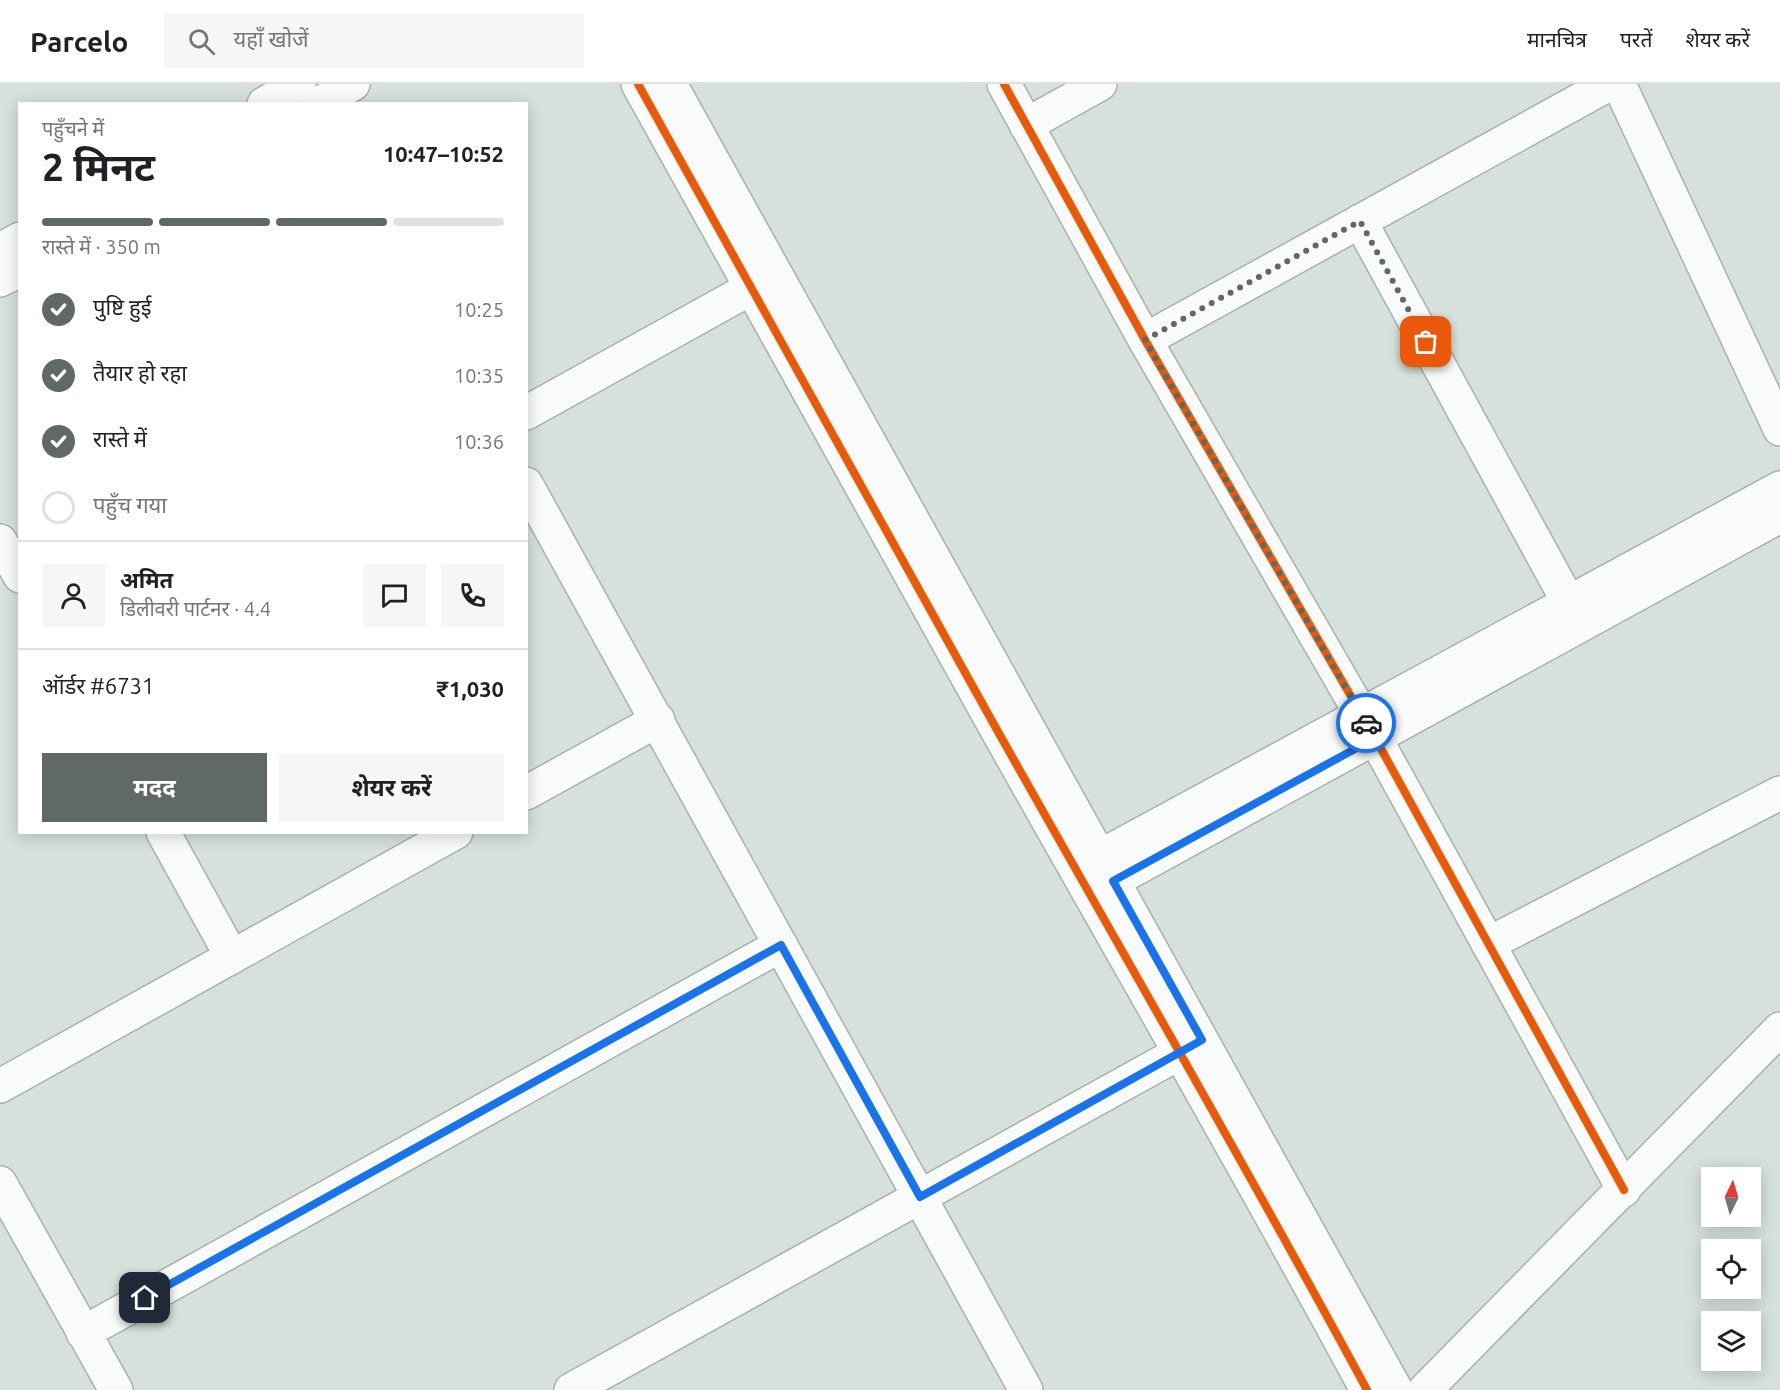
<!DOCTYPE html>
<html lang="hi">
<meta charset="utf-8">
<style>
body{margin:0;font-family:Ubuntu,"Noto Sans Devanagari",sans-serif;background:#f6f6f6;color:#202124;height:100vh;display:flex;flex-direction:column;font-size:22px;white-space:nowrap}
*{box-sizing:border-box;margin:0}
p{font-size:20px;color:#757577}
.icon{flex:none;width:33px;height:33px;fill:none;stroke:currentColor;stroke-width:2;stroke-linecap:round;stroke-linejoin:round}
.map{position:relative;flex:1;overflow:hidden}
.panel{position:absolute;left:18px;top:18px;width:510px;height:732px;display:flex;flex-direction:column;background:#fff;border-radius:0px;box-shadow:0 3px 15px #0003}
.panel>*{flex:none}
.needle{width:39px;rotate:5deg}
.fabs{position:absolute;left:1701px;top:1083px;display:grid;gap:12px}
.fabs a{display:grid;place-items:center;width:60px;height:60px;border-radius:0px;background:#fff;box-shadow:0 3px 15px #0003;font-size:30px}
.pin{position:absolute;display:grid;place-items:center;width:51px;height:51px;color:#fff;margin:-26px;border-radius:12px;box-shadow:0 3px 9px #0006}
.courier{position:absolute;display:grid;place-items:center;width:60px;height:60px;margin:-30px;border:4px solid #1a73e8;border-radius:50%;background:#fff;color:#222;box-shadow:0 2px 8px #0007}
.headline em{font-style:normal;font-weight:700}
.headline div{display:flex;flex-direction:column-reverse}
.headline{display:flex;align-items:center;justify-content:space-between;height:102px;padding:0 24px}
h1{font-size:39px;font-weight:700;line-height:45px}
.bar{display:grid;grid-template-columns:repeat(4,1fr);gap:9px 6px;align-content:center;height:72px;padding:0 24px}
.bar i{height:8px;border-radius:4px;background:#e0e0e0}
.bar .on{background:#606964}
.bar p{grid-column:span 4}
.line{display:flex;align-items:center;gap:15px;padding:0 24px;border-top:2px solid #e0e0e0}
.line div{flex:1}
.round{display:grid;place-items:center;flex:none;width:63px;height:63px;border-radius:0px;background:#f6f6f6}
ol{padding:0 24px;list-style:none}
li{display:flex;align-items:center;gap:18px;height:66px}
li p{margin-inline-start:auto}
li .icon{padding:6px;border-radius:50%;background:#606964;color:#fff;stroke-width:4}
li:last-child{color:#757577}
li i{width:33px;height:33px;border:3px solid #e0e0e0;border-radius:50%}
.cta{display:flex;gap:12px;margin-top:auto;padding:12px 24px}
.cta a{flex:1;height:69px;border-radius:0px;background:#606964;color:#fff;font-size:24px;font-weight:700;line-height:69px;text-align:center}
.cta a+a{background:#f6f6f6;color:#202124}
header{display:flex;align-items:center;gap:36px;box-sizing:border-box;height:84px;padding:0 30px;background:#fff;border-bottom:2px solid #e0e0e0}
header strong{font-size:28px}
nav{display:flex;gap:33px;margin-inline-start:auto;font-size:21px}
.search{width:420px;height:54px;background:#f6f6f6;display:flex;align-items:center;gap:15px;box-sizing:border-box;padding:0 21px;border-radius:0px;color:#757577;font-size:22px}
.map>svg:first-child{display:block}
</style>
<header>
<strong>Parcelo</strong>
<div class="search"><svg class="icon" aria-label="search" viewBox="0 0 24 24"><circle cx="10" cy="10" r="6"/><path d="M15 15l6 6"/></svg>यहाँ खोजें</div>
<nav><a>मानचित्र</a><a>परतें</a><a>शेयर करें</a></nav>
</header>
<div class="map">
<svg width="1780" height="1306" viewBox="0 0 1780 1306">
<rect width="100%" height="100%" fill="#d6e1db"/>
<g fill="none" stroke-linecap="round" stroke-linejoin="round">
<!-- minor casing -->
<g stroke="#a8b1ac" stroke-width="36">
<path id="minor" d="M638 0C757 212 874 425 992 637 1117 860 1246 1081 1367 1306
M670 0 1396 1306
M1004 0 1145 256 1375 654 1624 1106
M1619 0 1780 345
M264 20 299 0
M318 20 353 0
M1026 41 1100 0
M1360 137 1569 519
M0 166 20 155
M0 196 20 186
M1145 256 1609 0
M526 329 753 203
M526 400 1026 1306
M0 457 20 492
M526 709 658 636
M163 748 232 873
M1099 773 1780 404
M1113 797 1780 432
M1488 860 1780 709
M0 1002 456 748
M0 1099 116 1306
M83 1249 781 861
M571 1306 1199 958
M1425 1306 1780 945"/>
</g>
<!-- minor -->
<use href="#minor" stroke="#f9fafa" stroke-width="33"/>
<!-- cycleway casing -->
<g stroke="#def3e8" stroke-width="11">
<path id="cycleway" d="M638 0C757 212 874 425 992 637 1117 860 1246 1081 1367 1306
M1004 0 1145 256 1375 654 1624 1106"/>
</g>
<!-- cycleway -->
<use href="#cycleway" stroke="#e8590c" stroke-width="8"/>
</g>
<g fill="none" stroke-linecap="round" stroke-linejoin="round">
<!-- done -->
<path stroke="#606964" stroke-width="6" stroke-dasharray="0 10.8" d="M1366 639 1145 256 1360 137 1426 258"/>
<!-- route -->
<path stroke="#1a73e8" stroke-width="8" d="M145 1214 781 861 920 1113 1202 956 1113 797 1375 654 1366 639"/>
</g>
</svg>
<div class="fabs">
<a><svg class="needle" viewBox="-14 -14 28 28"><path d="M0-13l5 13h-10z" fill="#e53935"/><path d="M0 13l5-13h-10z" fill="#757577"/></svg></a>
<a><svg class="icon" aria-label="locate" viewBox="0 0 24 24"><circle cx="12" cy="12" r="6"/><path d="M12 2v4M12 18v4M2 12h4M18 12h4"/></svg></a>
<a><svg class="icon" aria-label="layers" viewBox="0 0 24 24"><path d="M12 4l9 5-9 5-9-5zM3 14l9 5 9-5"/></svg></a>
</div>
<div class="pin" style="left:1426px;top:258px;background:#ea580c"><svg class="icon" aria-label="bag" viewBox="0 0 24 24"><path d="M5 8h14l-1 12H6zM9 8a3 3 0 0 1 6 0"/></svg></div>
<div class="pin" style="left:145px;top:1214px;background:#1f2937"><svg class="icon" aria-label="home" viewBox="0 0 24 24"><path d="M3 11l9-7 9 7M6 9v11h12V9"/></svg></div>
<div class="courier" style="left:1366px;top:639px"><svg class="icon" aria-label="car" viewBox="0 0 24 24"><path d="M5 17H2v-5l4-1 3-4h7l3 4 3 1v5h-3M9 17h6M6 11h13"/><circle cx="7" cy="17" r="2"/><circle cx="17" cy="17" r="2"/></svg></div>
<section class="panel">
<div class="headline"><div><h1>2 मिनट</h1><p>पहुँचने में</p></div><em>10:47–10:52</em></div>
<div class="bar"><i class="on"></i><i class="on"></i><i class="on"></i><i></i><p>रास्ते में · 350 m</p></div>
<ol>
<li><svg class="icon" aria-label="check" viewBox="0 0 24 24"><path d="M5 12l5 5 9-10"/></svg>पुष्टि हुई<p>10:25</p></li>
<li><svg class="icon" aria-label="check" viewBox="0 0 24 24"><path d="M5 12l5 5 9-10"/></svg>तैयार हो रहा<p>10:35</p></li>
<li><svg class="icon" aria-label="check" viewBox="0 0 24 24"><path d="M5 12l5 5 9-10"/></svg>रास्ते में<p>10:36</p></li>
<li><i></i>पहुँच गया</li>
</ol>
<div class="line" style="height:108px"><a class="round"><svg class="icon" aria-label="person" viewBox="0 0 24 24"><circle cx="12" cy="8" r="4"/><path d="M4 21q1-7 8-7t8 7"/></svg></a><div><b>अमित</b><p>डिलीवरी पार्टनर · 4.4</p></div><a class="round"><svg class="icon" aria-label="chat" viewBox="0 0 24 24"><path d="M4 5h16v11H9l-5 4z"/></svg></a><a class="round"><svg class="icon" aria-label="phone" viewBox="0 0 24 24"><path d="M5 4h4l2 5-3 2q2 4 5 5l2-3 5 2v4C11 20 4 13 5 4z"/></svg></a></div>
<div class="line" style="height:78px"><div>ऑर्डर #6731</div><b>₹1,030</b></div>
<div class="cta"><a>मदद</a><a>शेयर करें</a></div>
</section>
</div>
